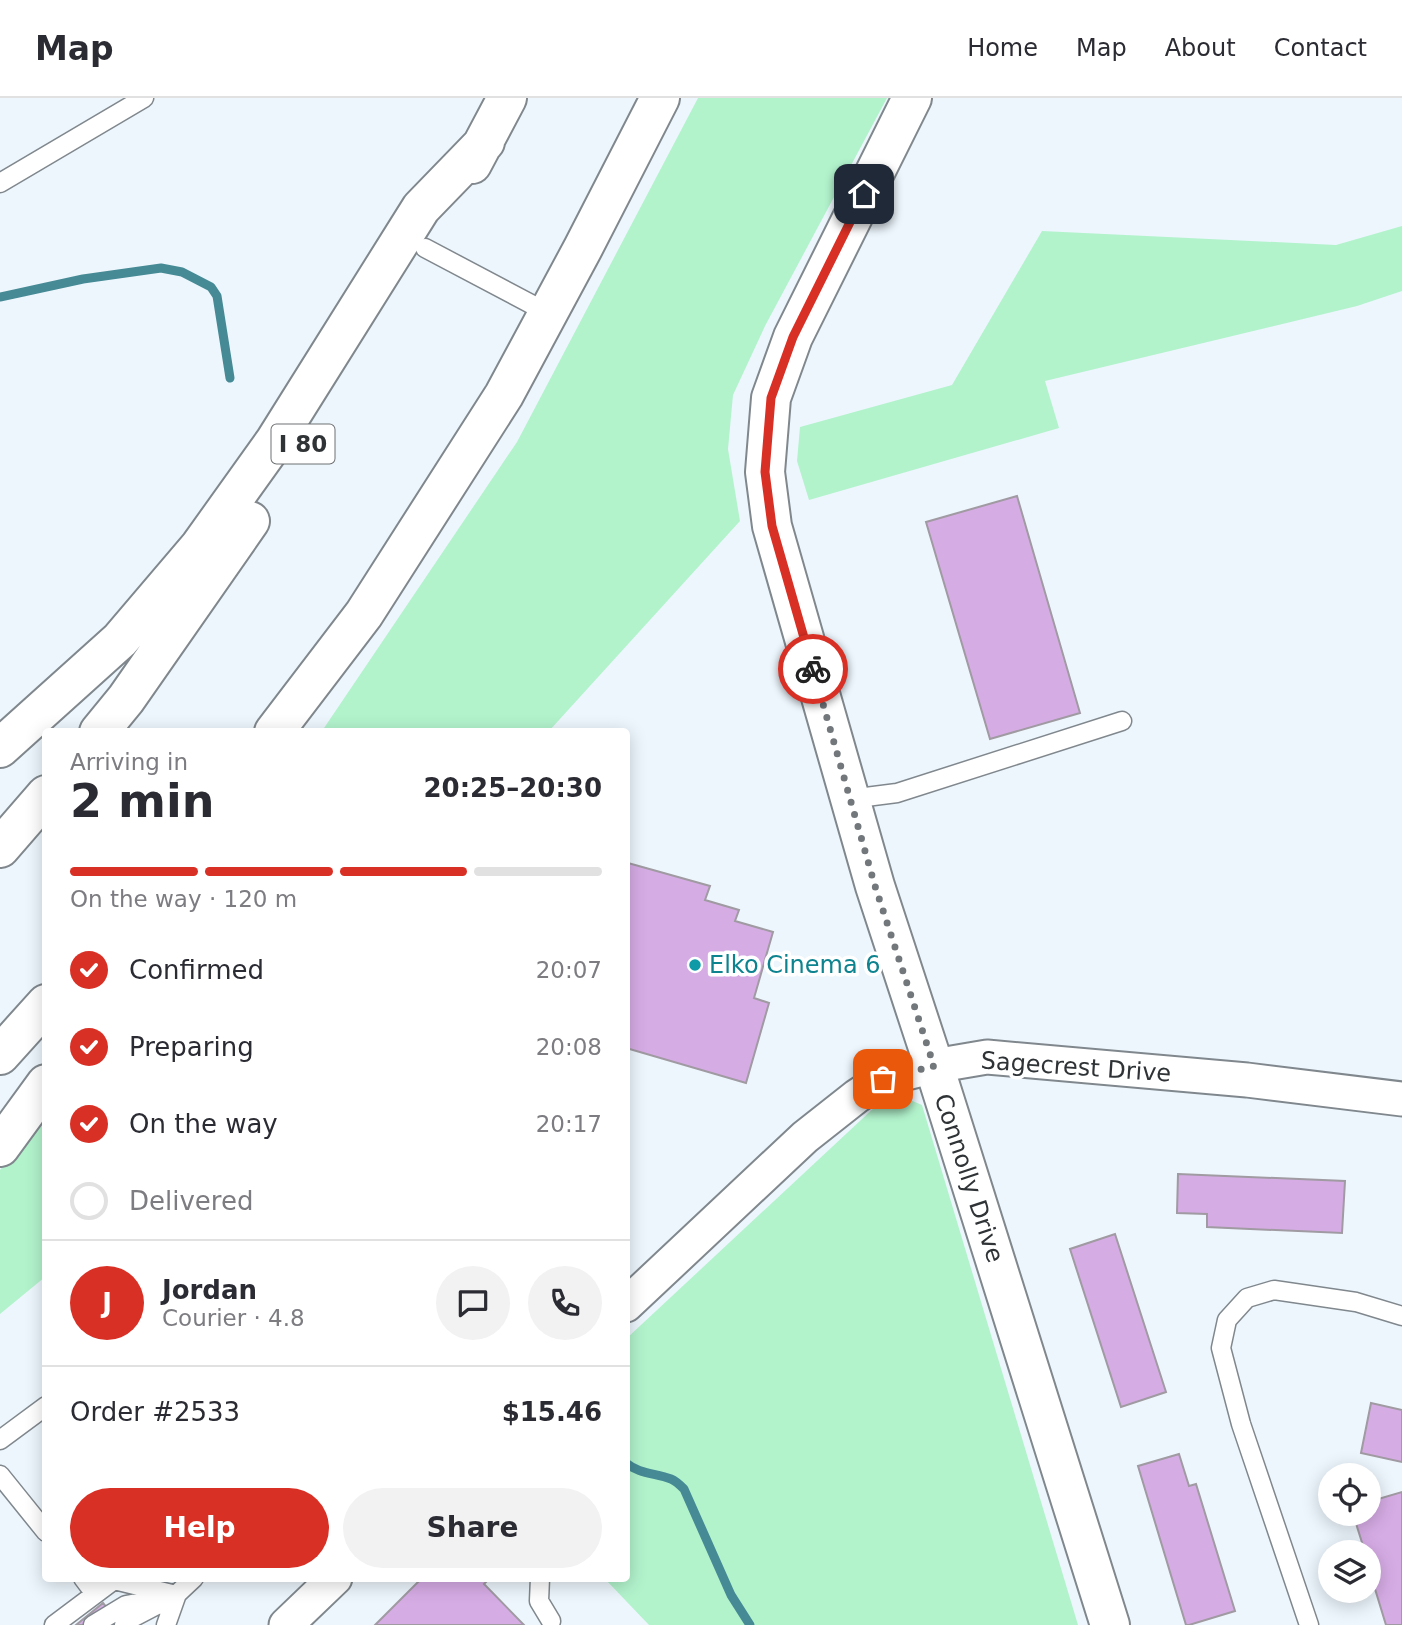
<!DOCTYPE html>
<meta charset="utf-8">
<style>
body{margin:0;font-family:"DejaVu Sans",sans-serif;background:#f2f2f3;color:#2b2b33;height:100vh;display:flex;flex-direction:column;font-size:26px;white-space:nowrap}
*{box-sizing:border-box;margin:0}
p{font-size:23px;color:#7c7c81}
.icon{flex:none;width:38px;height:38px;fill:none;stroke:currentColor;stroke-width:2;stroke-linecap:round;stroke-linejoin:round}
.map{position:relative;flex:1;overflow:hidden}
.drawer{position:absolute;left:42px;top:630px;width:588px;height:854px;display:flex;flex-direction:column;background:#fff;border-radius:7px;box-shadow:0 4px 18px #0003}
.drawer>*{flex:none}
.buttons{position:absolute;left:1318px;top:1365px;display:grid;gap:14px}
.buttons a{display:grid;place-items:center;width:63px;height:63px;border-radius:50%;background:#fff;box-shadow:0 4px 18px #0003;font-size:35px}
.pin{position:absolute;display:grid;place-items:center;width:60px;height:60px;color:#fff;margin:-30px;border-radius:14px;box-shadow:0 4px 10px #0006}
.courier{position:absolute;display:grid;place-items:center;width:70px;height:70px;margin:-35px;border:5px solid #d93025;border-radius:50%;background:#fff;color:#222;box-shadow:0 2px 9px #0007}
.headline em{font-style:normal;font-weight:700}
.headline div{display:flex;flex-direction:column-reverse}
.headline{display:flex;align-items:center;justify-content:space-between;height:119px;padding:0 28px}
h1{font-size:46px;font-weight:700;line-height:52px}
.bar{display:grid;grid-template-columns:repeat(4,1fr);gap:10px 7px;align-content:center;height:84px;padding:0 28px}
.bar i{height:9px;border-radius:5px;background:#e1e1e2}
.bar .on{background:#d93025}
.bar p{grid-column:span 4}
.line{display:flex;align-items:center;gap:18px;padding:0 28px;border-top:2px solid #e1e1e2}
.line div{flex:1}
.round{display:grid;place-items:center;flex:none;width:74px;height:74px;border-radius:37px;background:#f2f2f3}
ol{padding:0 28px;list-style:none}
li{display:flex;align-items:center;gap:21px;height:77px}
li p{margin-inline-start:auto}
li .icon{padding:7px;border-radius:50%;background:#d93025;color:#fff;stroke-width:4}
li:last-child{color:#7c7c81}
li i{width:38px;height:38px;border:4px solid #e1e1e2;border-radius:50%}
.primary-button{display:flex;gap:14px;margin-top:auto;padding:14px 28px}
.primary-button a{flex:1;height:80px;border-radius:42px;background:#d93025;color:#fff;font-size:28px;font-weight:700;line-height:80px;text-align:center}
.primary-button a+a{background:#f2f2f3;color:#2b2b33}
header{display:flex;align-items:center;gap:42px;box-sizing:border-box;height:98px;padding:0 35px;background:#fff;border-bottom:2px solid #e1e1e2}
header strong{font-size:33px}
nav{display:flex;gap:38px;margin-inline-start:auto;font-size:24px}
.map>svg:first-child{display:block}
</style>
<header>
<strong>Map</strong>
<nav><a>Home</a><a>Map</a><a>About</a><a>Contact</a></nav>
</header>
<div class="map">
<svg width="1402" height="1527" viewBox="0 0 1402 1527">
<rect width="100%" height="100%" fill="#edf6fd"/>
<!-- green -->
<path fill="#b2f3cc" d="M698 0H887L765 228 733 297 728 351 740 423 549 633H322L517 344Z
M1402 128V193L1357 208 1045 283 1059 330 809 402 797 363 800 329 952 287 1042 133 1336 147Z
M891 994 922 1007 1078 1527H649L605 1481 626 1480 627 1240Z
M45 1012V1179L0 1216V1072Z"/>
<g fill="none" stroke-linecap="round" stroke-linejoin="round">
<!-- stream -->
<path stroke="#468a95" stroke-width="9" d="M0 199 83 181 161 170 182 174 211 189 217 198 230 280
M626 1365C639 1376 656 1375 671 1381 676 1383 680 1387 684 1391L731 1497 750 1527"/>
</g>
<!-- building -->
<path fill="#d6ace5" stroke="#a09aa2" stroke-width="2" d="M1017 398 1080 615 990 641 926 424Z
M628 765 710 788 705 802 739 812 735 823 773 834 754 900 769 905 746 985 626 950V771Z
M1178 1076 1345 1083 1342 1135 1207 1129V1116L1177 1115Z
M1115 1136 1166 1294 1121 1309 1070 1151Z
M1371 1305 1402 1312V1364L1361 1355Z
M1179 1356 1189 1388 1196 1386 1235 1513 1189 1527H1186L1138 1368Z
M1402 1394V1527H1386L1368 1468V1454H1365L1353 1416H1368V1404Z
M422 1480H490L484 1486 524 1527H375Z
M103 1505 121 1527H76Z"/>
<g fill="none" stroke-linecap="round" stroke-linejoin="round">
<!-- lane casing -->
<g stroke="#80888e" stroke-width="21">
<path id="lane" d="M0 85 144 0
M425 150 548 215
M850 701 897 695 1122 623
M0 1342 46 1308
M0 1377 46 1434
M83 1480 95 1496
M540 1480 539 1503 551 1523
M54 1527 114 1482 176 1497
M93 1527 126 1507 169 1499
M124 1527 134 1519 157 1507
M166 1527 177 1496 194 1480
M1309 1527 1241 1326 1221 1250 1227 1222 1247 1200 1274 1192 1356 1204 1402 1218"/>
</g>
<!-- street casing -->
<g stroke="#80888e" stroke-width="37">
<path id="street" d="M626 1207 805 1039 857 998 883 981 934 968 987 959 1247 982 1402 1001
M286 1527 335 1480"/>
</g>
<!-- secondary casing -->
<g stroke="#80888e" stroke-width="42">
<path id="secondary" d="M912 0 793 239 771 300 765 374 772 428 875 788 934 968 1110 1527"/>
</g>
<!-- highway casing -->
<g stroke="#80888e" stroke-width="42">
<path id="highway" d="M472 66 507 0
M99 634 126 601 250 423
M274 634 364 516 504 297 583 150 660 0
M0 650 120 542 200 448 275 343 421 110 485 44
M0 750 46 697
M0 957 46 906
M0 1049 46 986"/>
</g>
<!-- lane -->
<use href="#lane" stroke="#fff" stroke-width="18"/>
<!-- street -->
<use href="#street" stroke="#fff" stroke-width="33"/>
<!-- secondary -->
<use href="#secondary" stroke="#fff" stroke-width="38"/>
<!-- highway -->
<use href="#highway" stroke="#fff" stroke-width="38"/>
</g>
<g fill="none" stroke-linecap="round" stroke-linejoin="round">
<!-- done -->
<path stroke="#72777c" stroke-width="7" stroke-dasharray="0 12.6" d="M813 571 875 788 934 968 883 981"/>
<!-- route -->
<path stroke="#d93025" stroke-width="9" d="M813 571 772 428 765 374 771 300 793 239 864 96"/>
</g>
<!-- markers -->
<circle fill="#0f9aa8" stroke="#fff" stroke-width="2.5" cx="695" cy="867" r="7"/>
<g text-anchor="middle" stroke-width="7" stroke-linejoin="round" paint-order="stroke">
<!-- shield labels -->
<rect fill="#fff" stroke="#6d7072" stroke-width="2" x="271.5" y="326.5" width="63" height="39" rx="5"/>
<g font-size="23" font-weight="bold" fill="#2f3336">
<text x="303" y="354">I 80</text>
</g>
<!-- culture labels -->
<g font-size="24" fill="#0d838f" stroke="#fff" text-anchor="start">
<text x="709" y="875">Elko Cinema 6</text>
</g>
<!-- street labels -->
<g font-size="24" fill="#2f3336" stroke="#fff">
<text transform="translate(1076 969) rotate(4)" y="8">Sagecrest Drive</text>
<text transform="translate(969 1080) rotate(72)" y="8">Connolly Drive</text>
</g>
</g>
</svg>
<div class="buttons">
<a><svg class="icon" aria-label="locate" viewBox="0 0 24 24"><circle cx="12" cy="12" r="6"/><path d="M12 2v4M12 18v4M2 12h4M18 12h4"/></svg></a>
<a><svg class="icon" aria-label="layers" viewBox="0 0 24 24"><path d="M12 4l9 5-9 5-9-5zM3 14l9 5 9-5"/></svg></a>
</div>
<div class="pin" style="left:883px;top:981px;background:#ea580c"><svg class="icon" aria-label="bag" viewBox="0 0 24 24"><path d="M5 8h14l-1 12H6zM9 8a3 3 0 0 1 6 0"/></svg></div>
<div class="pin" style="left:864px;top:96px;background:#1f2937"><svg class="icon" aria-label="home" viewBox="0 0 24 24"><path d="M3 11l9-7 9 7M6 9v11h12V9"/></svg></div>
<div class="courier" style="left:813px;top:571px"><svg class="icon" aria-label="bike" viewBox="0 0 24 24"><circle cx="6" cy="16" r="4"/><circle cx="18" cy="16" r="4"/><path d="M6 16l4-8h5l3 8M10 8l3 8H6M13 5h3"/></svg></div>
<section class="drawer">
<div class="headline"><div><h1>2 min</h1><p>Arriving in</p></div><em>20:25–20:30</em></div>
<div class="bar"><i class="on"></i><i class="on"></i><i class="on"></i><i></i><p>On the way · 120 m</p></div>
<ol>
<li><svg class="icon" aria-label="check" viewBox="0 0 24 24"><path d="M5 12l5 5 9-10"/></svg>Confirmed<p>20:07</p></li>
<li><svg class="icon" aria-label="check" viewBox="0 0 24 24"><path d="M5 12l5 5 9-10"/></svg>Preparing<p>20:08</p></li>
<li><svg class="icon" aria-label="check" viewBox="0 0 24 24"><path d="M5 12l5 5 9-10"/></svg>On the way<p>20:17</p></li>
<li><i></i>Delivered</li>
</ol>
<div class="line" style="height:126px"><b class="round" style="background:#d93025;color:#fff">J</b><div><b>Jordan</b><p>Courier · 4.8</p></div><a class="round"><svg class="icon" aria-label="chat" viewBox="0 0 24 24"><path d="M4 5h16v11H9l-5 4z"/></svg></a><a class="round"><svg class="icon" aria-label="phone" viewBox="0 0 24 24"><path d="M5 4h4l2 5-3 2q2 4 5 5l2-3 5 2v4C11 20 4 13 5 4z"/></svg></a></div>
<div class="line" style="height:91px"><div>Order #2533</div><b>$15.46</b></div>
<div class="primary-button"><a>Help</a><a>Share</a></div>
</section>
</div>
